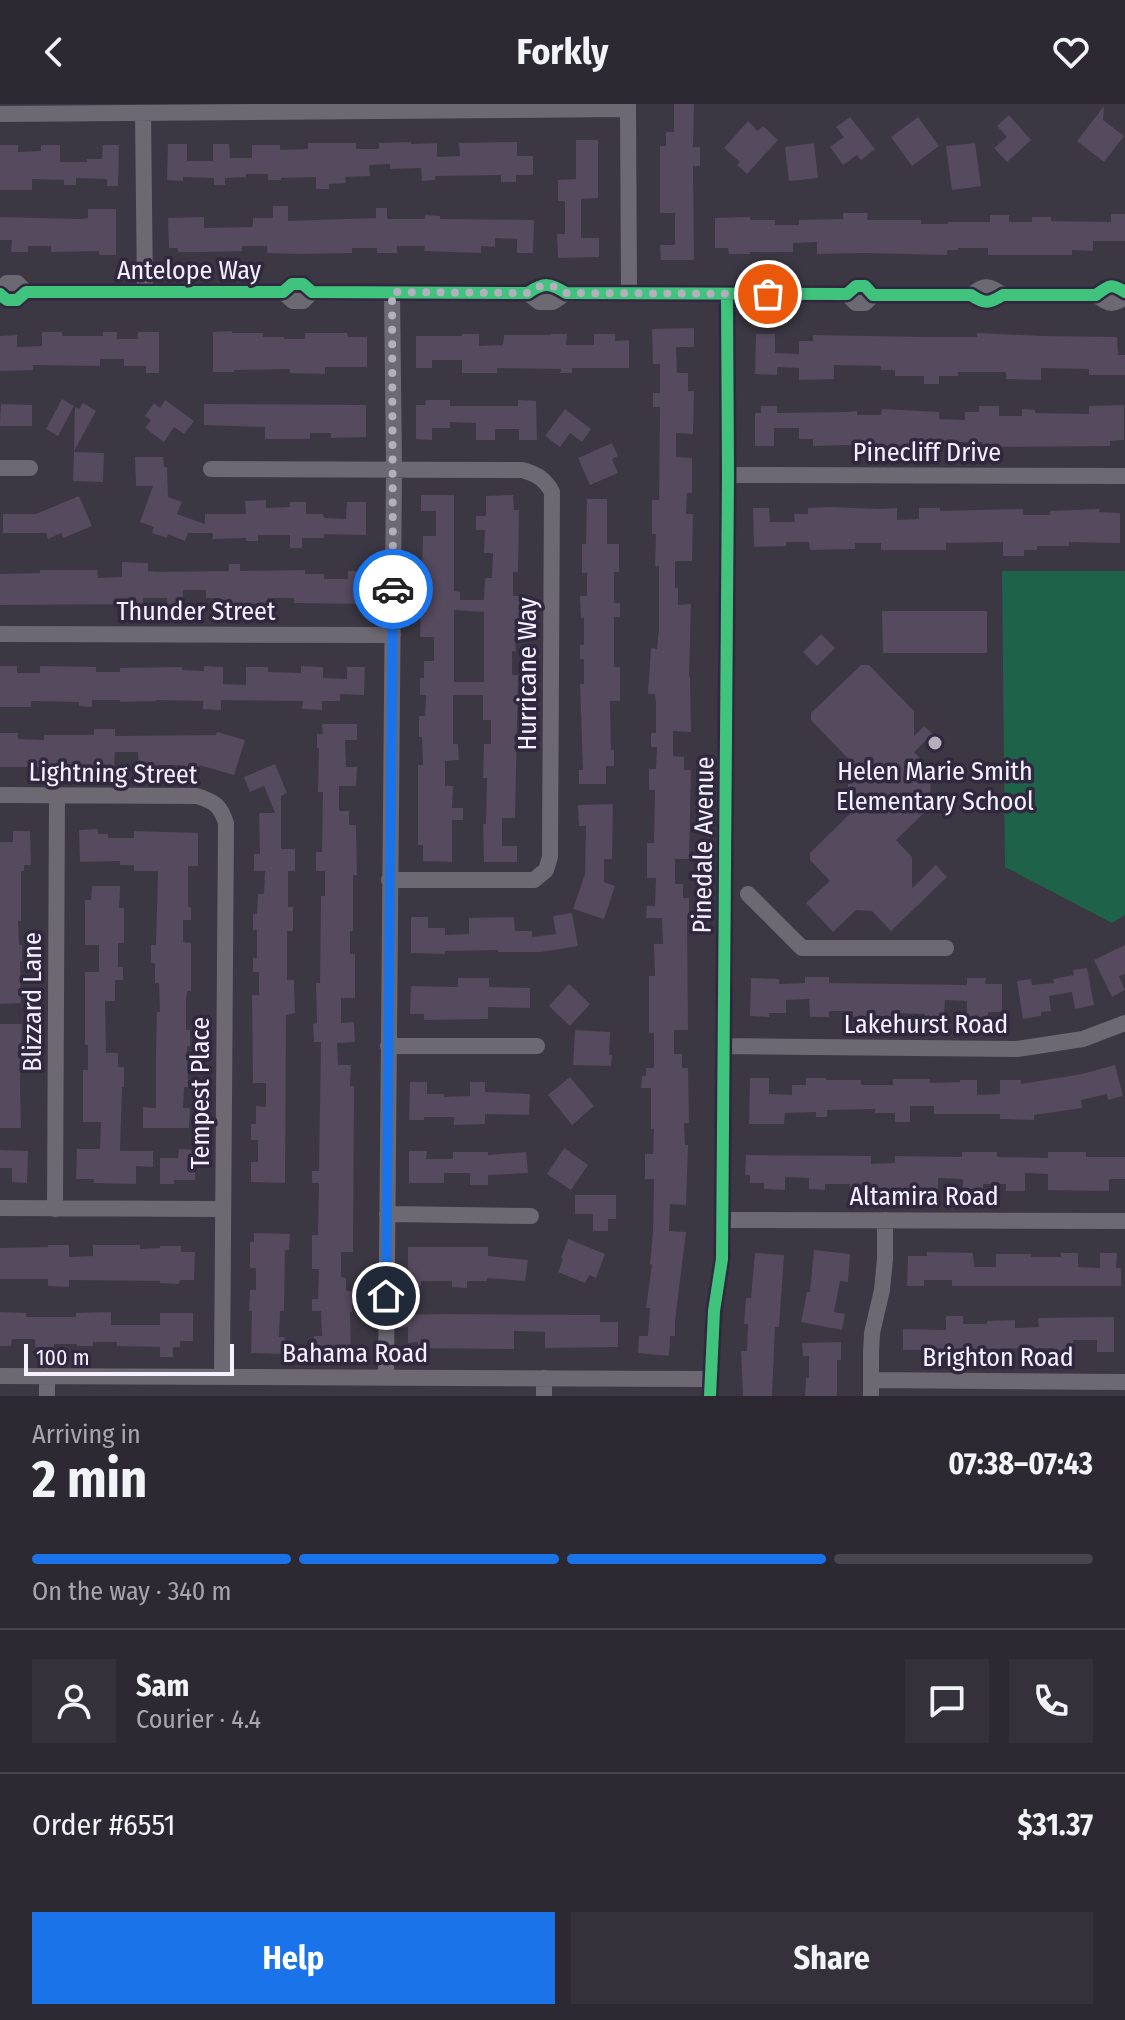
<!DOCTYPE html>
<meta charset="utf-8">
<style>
body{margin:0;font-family:"Fira Sans Condensed",sans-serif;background:#34313a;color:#f1f3f6;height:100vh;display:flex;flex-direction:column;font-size:30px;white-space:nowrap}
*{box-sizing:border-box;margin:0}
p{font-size:26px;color:#a6a6ac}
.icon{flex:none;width:44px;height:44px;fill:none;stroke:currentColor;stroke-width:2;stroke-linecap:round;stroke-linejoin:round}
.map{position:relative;height:1292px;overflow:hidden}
.details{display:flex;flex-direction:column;background:#2c2932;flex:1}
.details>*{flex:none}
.scale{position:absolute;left:24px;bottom:20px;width:210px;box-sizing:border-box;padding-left:8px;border:4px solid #f4f0ff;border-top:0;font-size:22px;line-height:28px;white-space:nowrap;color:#f4f0ff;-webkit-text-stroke:6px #2f283e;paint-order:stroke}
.pin{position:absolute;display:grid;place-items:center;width:68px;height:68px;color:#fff;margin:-34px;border:4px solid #fff;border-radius:50%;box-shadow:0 2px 8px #0007}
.courier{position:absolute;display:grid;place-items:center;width:80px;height:80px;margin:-40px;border:6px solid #1a73e8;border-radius:50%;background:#fff;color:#222;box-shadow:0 2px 10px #0007}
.head em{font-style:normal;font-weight:700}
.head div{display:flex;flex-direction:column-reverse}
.head{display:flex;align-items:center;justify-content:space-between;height:136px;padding:0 32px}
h1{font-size:52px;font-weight:700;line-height:60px}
.bar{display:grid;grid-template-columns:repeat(4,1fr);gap:12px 8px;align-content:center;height:96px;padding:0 32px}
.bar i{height:10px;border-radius:6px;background:#48454d}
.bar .active{background:#1a73e8}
.bar p{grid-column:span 4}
.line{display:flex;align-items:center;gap:20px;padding:0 32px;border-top:2px solid #48454d}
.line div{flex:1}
.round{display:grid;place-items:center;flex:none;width:84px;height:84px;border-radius:0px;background:#34313a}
.primary-button{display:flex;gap:16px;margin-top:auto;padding:16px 32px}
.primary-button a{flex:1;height:92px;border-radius:0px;background:#1a73e8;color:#fff;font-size:32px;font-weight:700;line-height:92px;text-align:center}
.primary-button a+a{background:#34313a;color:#f1f3f6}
header{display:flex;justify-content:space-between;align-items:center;height:104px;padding:0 32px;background:#2c2932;font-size:36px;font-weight:700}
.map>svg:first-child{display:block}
</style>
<header><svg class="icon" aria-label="back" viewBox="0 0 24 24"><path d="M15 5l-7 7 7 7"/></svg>Forkly<svg class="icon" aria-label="heart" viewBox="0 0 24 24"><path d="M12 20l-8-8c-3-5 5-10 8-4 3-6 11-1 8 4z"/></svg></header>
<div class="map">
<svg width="1125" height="1292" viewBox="0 0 1125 1292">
<rect width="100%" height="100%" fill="#3b3743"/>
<!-- green -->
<path fill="#1e6349" d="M1002 467H1125V811L1112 819 1005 763Z"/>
<!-- building -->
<path fill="#564a5e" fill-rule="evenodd" d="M674 0H694L693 43H700V62H693L694 156H661L660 141H675V109H660V42H666V28H674Z
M1104 2 1103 16 1124 32 1104 58 1077 37Z
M1009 11 1031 36 1007 58 994 44 1007 33 997 22Z
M850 13 875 45 861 56 857 51 843 61 830 43 844 33 836 23Z
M918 13 939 42 912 62 891 33Z
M748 17 758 27 763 22 778 36 747 70 737 61 740 58 724 44Z
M576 36H598V94L581 95V134H599V153L558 154 557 130H565V97H558V76L576 75Z
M411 38V40L437 39V53L460 52 459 39 517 38V52H533V71H516V78H501V71L435 72V76L422 77 421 64 390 65V60L369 61 370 72 345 73 346 79 329 80V85H316V73L281 74V76H268V70H246V73L225 74V81H214V74L183 73V77L167 76 168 40H187V57H213V40H229L230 54H252V41H280V46L308 45V39H356V45H379V39Z
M814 39 818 74 789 77 785 43Z
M975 39 981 82 952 86 946 42Z
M0 41H18V48L41 47V41H60V58H87V55H102L103 41H119L118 82H107V75L76 74V81H64V76L32 75V86H0Z
M273 102H288V117L376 114V104H387V115H425V111L440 112V115L534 116 533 149H517V135L495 134V143L481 142V149L424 147 425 142H397V149H377V144H352V149L300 150 267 149V142H242V147L204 148H178V144H169L168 114 204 113V124L253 123V114H273Z
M88 105H116V151H99V147L51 148V142H28V148H11L12 136H0V113L82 115 88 114Z
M843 109H868L867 116H921V120H948V118H990V111H1009V118H1032V113H1051V117L1111 118V110H1125V137H1093V147L1072 146V151H988V144H958V146H947V151L864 149 817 150V138L793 139V148H750V150H729L728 144H715V114L750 113V116H775V121H799V116L843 115Z
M694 224V243H676L677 269H688V287H694L693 330 676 329V353L692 354V389H687L686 410H693L692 457H675V484H678V501L691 500 689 573H690L691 628 673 627V652L684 653V666H691L689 755H675V780H683V794H689V814H687L688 926H674V950H682V964H688L689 1019H684L685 1041H688L686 1101 670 1100 669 1127 686 1128 675 1217V1232H670L669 1252 638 1249 639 1232H648L650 1204H646L652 1161 650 1160 653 1127 654 1075H645V1050H653L654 1025H651V984H641L642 972H646V964H654V929H649V872H655L654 840H663L662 814H646L647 802H655L656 774H647V739H654L655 686H649V665H656L657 643H651V629H656V600L655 590H648L651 544 657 545 659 524V462H655L656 430H652V396H659L660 303H653V289H660V260H653L652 225Z
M232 227V229H263V233H284V235H305V229H347L348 233H367V263H325V270L290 269V265L234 266V268H213V228Z
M42 228H62V232H103V228H117V235H138V228H159V269H146V262H124V255H100V262L33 261V266L0 267V232L17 231V243L42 242Z
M977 229 1042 232 1117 233 1118 251H1125V271H1089V265L1041 264V276L1006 275V268H958V272H939V280H924V272H895V266H881V262L834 261V275L799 276V264L777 263V271L755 270 756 230H775V249L799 250V237H813V231L923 233H977Z
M462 230H479V242L503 241 504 231H551V230H567L566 241H594V230H615V237L629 236V264H572V269H560L561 265 497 264V269H462V256H432V264H416V232H462Z
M62 295 74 302 58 332 46 325Z
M165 296 194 317 184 330 174 323 164 338 145 324 151 316 145 312 154 299 160 304Z
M426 296H450V302H518V296L536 297 537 336H519V325H495V336H476V319L450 318V324H432V336L416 335V301H425Z
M83 299 96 307 74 347 75 303 79 305Z
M1 300 32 301V322H0Z
M204 300 366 301V333L331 334V329H310V335H265V323L204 321Z
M1124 301V336L1110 337V342L983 343V338H958V342H881V340L813 342V335H799V324H774V342H755V309H761V302H777V309L846 308 857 307V311H881L882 305 939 308V315L965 316V308H979V302H999V312H1022V305L1035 306V309L1089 310V302Z
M565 305 591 325 582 338 570 329 560 343 545 332Z
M612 339 618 352 612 355 618 369 590 381 578 354Z
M74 348 104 349 103 378 73 377Z
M135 353H163L164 363H167L168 393 182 398 177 410 205 420V410H246L245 397 266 396V404L290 403V398H306V410H323L324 414 346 415 347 398H366V431L324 430V434H302V444H290V431H258V437H246V434L213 435V429H188L185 437 168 430 167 434 152 429 154 423 140 418 153 382H136Z
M421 391H454V487L460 488V496H484L485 474H492L493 449H484L485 426H476V412H486V392L513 391 514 406H519L518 468H513V492H519L520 537H515L516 547H512V571H518L515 714H502V742H517V758H484L483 720H486L487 674H483L484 640H491V616H483V591H453V640H458L459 656 445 657V682H453L452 704H463V716H452V758L423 757V741H418V661H423L422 633H419V612H425L426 591H420V574H424V557H434V533H420L423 432H436V407H421ZM454 506 484 508V578H454Z
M79 392 92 422 63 434 61 429 48 435 46 429H3V410H36Z
M587 395H607V440H619V468H614V499H620V513H614V563H620V597H610L611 646H614V662H606V680H579V666H583L580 580H584V555H580V541H584V514H581L580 492H587V469H582V440H586Z
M829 403 880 405 897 404V416L919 415V404H940V407L1023 405V411H1050V407L1099 405V408L1120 409V439L1069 438V442H1037V446H1024V452H1003V438L946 439V446H881V439H855V445L810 446 809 438H786V442L754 443 753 404H769L770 418H795L794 410H808V404Z
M122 458 148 459V467L157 468 229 467V460H240V467L305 466V470H324V475H348V467H366L365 500 294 499V494H267V500H220V494H206V486H183V501H167V494H143V500L0 501V470L40 469V466H97L98 474 122 473Z
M882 507H987V549H883Z
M821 530 835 544 817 562 803 548Z
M861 561H869L914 607V632L924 622 933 630 914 648 931 666 930 703 896 736 912 753V784L936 761 947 773 891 827 872 807 856 806 833 828 806 799 830 777 810 756V749L860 700 848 687V679L860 667 811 616V609Z
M0 562H17V569H40V562L96 563V568H120V564L182 563V566L204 567V562L223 563V580L246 581V563H268V568L301 569V562L323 563V574L347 575V563H365L364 591 340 590V597H322V606L302 605 303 597 221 596V606L203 605V597L156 596V597L120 598V596H92V603L79 602V598L31 597V603H0Z
M322 620H357V636H345L346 663H357L356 682H339V707H349V721H356L357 771H353V827H350V850H355V894H341V919L354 918 355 938 337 939 338 961H351L350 982H354L353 1148H341V1173L346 1174V1187H353L352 1208H350L351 1250H314V1232H322L321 1207H312V1195H318L319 1165H312V1131H318L319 1079H312V1067H319L321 938H314L313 920 317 919 316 879H320L321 792H325V767H316V748H322L323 688H318L319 644H317V630H323Z
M94 625H115V632L216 631 217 628 245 636 234 671 199 661V665H181V661H158V665H139L138 648H115L114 665H93L94 663H0V629H18V635L44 636V631H94Z
M275 660 287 689 281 692V745H295V767H288V803H293V827H287V876H294L295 909 286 911 285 1079 251 1078V1058H258V1036H251V1020H256V1002L266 1003V979H253L252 891H259V868H253V854H257V826H253V810H257L258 790H264L265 767H254V750H260L259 709H275L264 682 250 688 244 673Z
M1008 691H1021V704H1008Z
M613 700 612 755H604V778L615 782 604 815 573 805 585 770 586 722H579L578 701Z
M98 725V730H108V734H134V727L198 729V762H188V803H191V816H183V838L191 839V887H187L186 898V926H190V942H187L188 983H184L183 1004H190L189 1024H143V1003L156 1004V949L157 908H160L159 879H155V859H151V841H156L158 767H134V761H120V757L80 758 79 726Z
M13 727H30L31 761H24V767H21V817H18L19 841H22V857H20L21 899 0 900V738H13Z
M92 782H120L119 804H124V839H118V863H123V876H115V897H105L106 949H118V963H124V983H122L120 1047H153V1063L136 1062V1080L93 1079 94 1075H76L77 1045H100L101 1018H83V966H88V941H85V868H99V841H85V796H91Z
M572 809 578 842 541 848H498V846L445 847V850L411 849V813H428V824H445V831L469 830V814L514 813 515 827H532V833L556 830 553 812Z
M1125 841V870L1119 872 1125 886 1112 893 1094 856Z
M1087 864 1094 901 1075 905 1072 888 1049 892 1051 907 1041 908V912L1023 915 1017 877 1031 875 1032 881 1054 879 1053 875 1074 871 1073 866Z
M805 873H829V879L967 881V874H986L985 880H1002V908H988V914H967V897L945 896 944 914 925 913V910L895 909V914L853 913V907H829V913H810L809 895 786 896V909H769V913L750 912 751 874 779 875V880L805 879Z
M458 874H489V883L530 884V904L488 903V915L424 916V910H410L411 882 458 883Z
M569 880 590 900 570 922 549 902Z
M0 920H22L20 980 21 1024H0Z
M575 926 610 928 609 951H612L611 962 573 961Z
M1115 961 1123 992 1108 996 1107 990 1081 996 1082 1004 1034 1011V1016L1000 1015V1010H934V1002H910V1018H895V1009H875V1005L827 1006V1013H816V1008L785 1009 784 1020H749L750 974H769V990L792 991V981H806V974H826V976H861V981H893V975H930V979L960 978V976H977V991L1000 990V976H1021V980L1082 970Z
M570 973 594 1002 572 1021 548 991Z
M410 978H427V990H444V993L470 992V978H485V988L530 990 529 1011 485 1010V1020L454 1021V1013H424V1016H409Z
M564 1044 588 1061 571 1086 547 1070Z
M179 1045 195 1046V1076H174V1080H160V1054H178Z
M0 1046 28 1047 27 1079 12 1078V1064H0Z
M409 1047H427L426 1055H453V1048H488V1051L526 1048 528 1069 488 1071V1081H470V1069H444V1079H409Z
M962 1048H997V1053L1048 1054V1048H1086V1053H1125V1075H1109V1087L1048 1086V1070L1025 1069V1087H1006V1080H983V1086H963V1075L938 1074V1086H850V1080H825V1086L809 1085V1074L785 1073V1086L764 1085V1079H750V1071H745L746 1051 871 1052V1060L895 1059V1052L962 1053Z
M575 1091H616V1115H608V1127H593V1110H575Z
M254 1129 290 1130 289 1146H285L284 1207H280L279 1233H285L284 1250 251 1249 252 1207H249L250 1186H256V1164H250V1138H254Z
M568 1135 605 1150 596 1174 589 1171 585 1179 558 1168 563 1155 561 1154Z
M48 1141H69V1153L93 1152V1141H140V1145L160 1144V1142H181V1148H195L194 1176H180L179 1180 160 1179V1177L69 1176V1183L48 1182V1175H0V1144L48 1143Z
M408 1143H488V1152L528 1156 525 1177 487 1174V1177H467V1184L452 1183V1177H421V1182H408Z
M814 1146 850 1150 848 1178 840 1177 834 1208 845 1210 842 1226 801 1218 807 1188H810Z
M927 1148 973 1149 974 1163H996V1150H1031V1153H1061V1149H1078V1163L1100 1164V1149H1117L1116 1164H1121V1182H952V1176H924V1182H907L908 1152H927Z
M755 1149 784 1151 779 1223H775L772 1292H743L741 1247H747L748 1220H744L746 1194H751Z
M0 1208 26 1209V1213H76V1209L111 1208V1221H160V1209H193V1237H180V1243H173V1253H160V1243L117 1242V1238H93V1242H77V1240H54V1243H35V1235H12L11 1242H0Z
M442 1210 600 1211V1218H618V1243L545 1244V1228L514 1227V1245L418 1244V1238L408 1239V1223L400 1224V1211Z
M946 1212H963V1220H987V1217L1015 1216V1224L1039 1223 1038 1214 1114 1213V1248H1097V1236H1073L1074 1247 1052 1248V1244L903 1246V1225L946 1226Z
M841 1238V1256H837V1292H805L806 1274H809V1252H803L802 1239Z"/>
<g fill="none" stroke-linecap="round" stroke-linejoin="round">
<!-- minor -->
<path stroke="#6c6973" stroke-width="16" d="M628 0 629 189
M143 9 145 188
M0 10 628 5
M0 186 7 179H17L26 188
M283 188 293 197H303L312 188
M528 189 539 198H553L566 189
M0 190 7 196H17L26 188H283L292 180H303L312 188 528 189C544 178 550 179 566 189L847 190 856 182H865L873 191H971C984 200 989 200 1003 191H1096C1109 181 1111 179 1125 188
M847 190 856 199H865L873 191
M971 191C986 180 988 181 1003 191
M1096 191C1108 199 1111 203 1125 193
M0 364H30
M211 365 522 366C537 370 545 375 552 388L550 753 546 766 534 776H389
M728 371 1125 372
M0 530 393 531
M0 691 197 692C215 698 220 701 226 719L222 1273
M748 790 802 844H946
M388 942H537
M723 942 1017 945 1083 935 1125 919
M0 1104 223 1105
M55 1105 57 691
M387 1110 531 1112
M722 1116 1125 1117
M0 1272 710 1275
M386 1273 394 366 392 188
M871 1276 1125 1278
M47 1292V1272
M544 1292V1274
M710 1292 714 1207 722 1155 728 371 727 190
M871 1292V1249L872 1229 882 1186 885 1155V1116"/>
<!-- cycleway casing -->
<g stroke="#2f283e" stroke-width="17">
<path id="cycleway" d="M0 190 7 196H17L26 188H283L292 180H303L312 188 528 189C544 178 550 179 566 189L847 190 856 182H865L873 191H971C984 200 989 200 1003 191H1096C1109 181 1111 179 1125 188
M710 1292 714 1207 722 1155 728 371 727 190"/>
</g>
<!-- cycleway -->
<use href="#cycleway" stroke="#40c37c" stroke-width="12"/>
</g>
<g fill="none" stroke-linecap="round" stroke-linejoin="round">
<!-- done -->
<path stroke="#b3afbd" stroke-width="8" stroke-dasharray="0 14.4" d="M393 485 392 188 528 189C544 178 550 179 566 189L768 190"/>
<!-- route -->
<path stroke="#1a73e8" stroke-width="10" d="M386 1192 393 485"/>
</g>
<!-- markers -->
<circle fill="#b3afbd" stroke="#2f283e" stroke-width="3" cx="935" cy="639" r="8"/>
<g text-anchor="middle" stroke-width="7" stroke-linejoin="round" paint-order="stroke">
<!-- street labels -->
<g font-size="26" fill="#f4f0ff" stroke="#2f283e">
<text x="189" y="175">Antelope Way</text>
<text x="927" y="357">Pinecliff Drive</text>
<text x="196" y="516">Thunder Street</text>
<text transform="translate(527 570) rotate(-90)" y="9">Hurricane Way</text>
<text transform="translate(113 669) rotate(1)" y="9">Lightning Street</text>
<text transform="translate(703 741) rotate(-89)" y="9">Pinedale Avenue</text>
<text transform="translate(32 898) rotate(-90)" y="9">Blizzard Lane</text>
<text x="926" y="929">Lakehurst Road</text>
<text transform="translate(200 989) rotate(-90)" y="9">Tempest Place</text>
<text x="924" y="1101">Altamira Road</text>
<text x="355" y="1258">Bahama Road</text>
<text x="998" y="1262">Brighton Road</text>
</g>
<!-- poi labels -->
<g font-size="26" fill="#f4f0ff" stroke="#2f283e">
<text x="935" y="676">Helen Marie Smith<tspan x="935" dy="30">Elementary School</tspan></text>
</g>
</g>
</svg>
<div class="scale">100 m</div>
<div class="pin" style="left:768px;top:190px;background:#ea580c"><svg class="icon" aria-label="bag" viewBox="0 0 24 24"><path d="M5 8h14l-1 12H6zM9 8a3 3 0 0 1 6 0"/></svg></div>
<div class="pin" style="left:386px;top:1192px;background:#1f2937"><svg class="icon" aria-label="home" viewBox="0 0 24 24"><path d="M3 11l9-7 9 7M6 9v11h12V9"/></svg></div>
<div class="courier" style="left:393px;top:485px"><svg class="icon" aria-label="car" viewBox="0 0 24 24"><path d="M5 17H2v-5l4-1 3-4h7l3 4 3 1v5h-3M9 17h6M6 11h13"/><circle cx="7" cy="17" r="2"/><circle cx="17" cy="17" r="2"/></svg></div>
</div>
<section class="details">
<div class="head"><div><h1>2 min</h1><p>Arriving in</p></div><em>07:38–07:43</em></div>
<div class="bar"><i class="active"></i><i class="active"></i><i class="active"></i><i></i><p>On the way · 340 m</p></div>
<div class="line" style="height:144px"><a class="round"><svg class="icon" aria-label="person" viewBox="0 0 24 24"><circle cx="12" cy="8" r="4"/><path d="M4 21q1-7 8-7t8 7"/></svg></a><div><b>Sam</b><p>Courier · 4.4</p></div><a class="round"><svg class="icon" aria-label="chat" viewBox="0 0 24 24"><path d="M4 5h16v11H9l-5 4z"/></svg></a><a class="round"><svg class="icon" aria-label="phone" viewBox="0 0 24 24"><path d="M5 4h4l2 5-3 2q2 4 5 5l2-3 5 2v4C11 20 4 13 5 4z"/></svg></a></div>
<div class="line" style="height:104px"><div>Order #6551</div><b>$31.37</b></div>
<div class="primary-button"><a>Help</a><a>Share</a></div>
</section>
